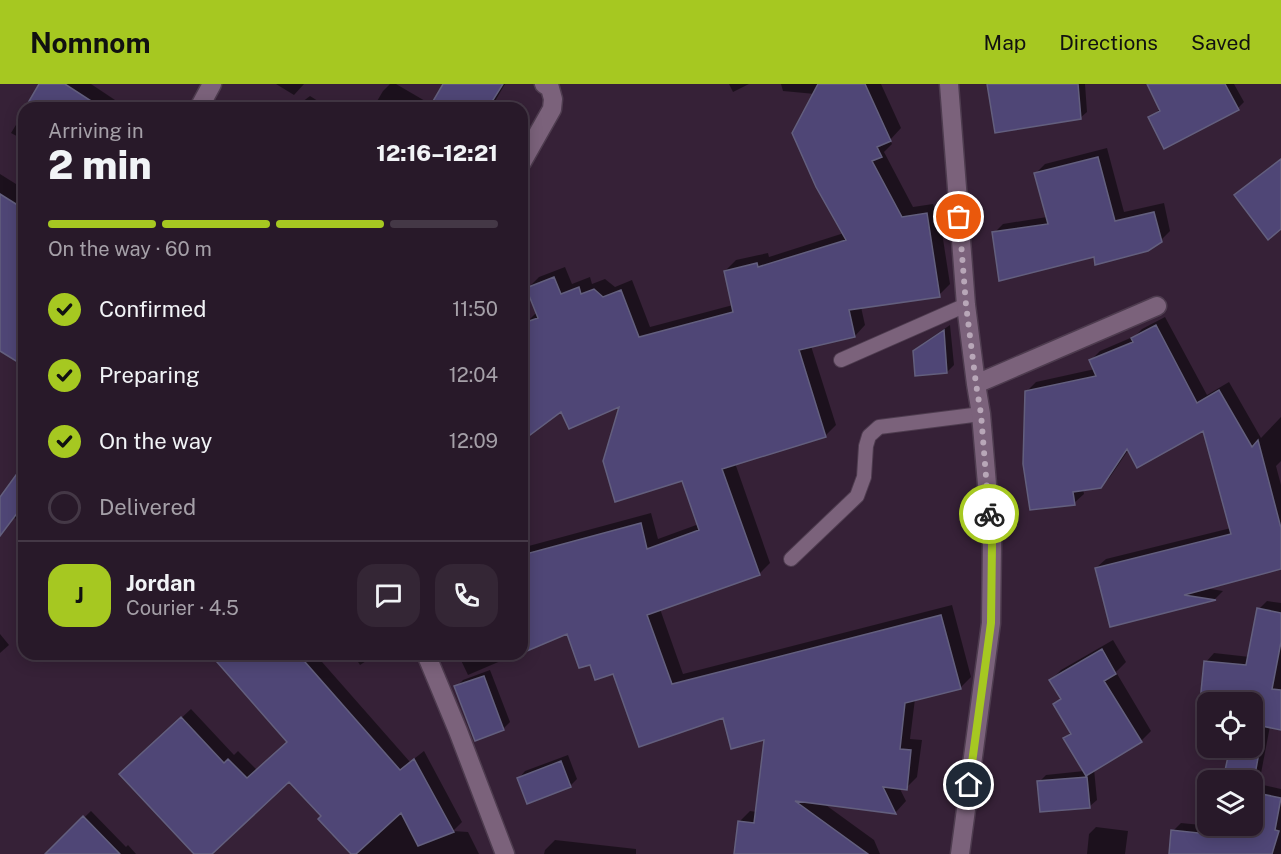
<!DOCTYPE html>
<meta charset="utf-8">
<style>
body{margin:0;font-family:"Public Sans",sans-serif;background:#342635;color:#f1f3f6;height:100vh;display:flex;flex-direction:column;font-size:22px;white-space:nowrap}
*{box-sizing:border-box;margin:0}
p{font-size:20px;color:#a5a0a8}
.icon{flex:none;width:33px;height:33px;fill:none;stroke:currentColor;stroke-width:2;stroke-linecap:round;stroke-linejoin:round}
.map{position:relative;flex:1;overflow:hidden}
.details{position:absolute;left:18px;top:18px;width:510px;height:558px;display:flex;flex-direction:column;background:#281929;border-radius:18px;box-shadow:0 3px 15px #0003,0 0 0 2px #443846}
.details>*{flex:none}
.tools{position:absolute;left:1197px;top:608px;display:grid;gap:12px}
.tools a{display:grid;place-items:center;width:66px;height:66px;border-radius:12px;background:#281929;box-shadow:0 3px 15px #0003,0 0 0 2px #443846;font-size:30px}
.pin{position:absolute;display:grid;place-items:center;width:51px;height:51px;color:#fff;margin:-26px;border:3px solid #fff;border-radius:50%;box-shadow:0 2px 6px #0007}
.courier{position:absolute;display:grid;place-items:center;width:60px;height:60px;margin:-30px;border:4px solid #a6c821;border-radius:50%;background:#fff;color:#222;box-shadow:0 2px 8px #0007}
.head em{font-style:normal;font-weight:800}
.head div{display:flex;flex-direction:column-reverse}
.head{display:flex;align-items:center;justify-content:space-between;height:102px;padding:0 30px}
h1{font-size:39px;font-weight:800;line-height:45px}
.bar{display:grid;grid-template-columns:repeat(4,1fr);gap:9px 6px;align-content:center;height:72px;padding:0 30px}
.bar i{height:8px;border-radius:4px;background:#443846}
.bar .on{background:#a6c821}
.bar p{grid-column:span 4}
.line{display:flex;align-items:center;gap:15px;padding:0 30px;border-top:2px solid #443846}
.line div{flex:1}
.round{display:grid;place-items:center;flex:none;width:63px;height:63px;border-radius:18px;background:#342635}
ol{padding:0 30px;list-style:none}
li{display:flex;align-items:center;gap:18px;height:66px}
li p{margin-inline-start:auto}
li .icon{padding:6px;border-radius:50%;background:#a6c821;color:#111;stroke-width:4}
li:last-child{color:#a5a0a8}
li i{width:33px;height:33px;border:3px solid #443846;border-radius:50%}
header{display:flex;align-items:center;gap:36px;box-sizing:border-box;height:84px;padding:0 30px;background:#a6c821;color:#111}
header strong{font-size:28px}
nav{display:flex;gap:33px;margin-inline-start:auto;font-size:21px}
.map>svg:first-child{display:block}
</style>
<header>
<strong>Nomnom</strong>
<nav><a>Map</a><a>Directions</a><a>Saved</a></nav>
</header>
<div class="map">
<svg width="1281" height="770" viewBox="0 0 1281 770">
<rect width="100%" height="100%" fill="#362137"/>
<!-- shadow -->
<path fill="#0007" d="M45 0H91L115 16 114 21 119 24H26Z
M276 0H304L294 11Z
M390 0H396L432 21 445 0H505L491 24H373L383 7Z
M729 0H749L733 8Z
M781 0H881L901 44 890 56 892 60 884 68 913 123 933 120 941 142 950 200 939 211 861 223 865 241 855 252 811 262 836 341 825 352 735 379 770 479 759 490 660 525 683 590 952 521 971 593 960 604 915 615 910 655 922 656 917 693 906 704 899 703 906 717 896 728 823 719 874 756 880 770H736L739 738 750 727 757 728 766 654 724 632 591 579 560 525 522 568V452L525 463 651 429 658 455 699 440 683 395 621 320 562 325 522 355V243L528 241 527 238 537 228 528 204 539 193 565 183 572 200 590 193 592 200 605 195 615 203 632 196 650 243 733 221 725 187 736 176 768 169 769 173 844 149 815 10 783 7Z
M989 0H1085L1087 28 1080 34Z
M1149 0H1234L1244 18 1238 24 1150 34 1160 25Z
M310 12 329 24H294Z
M24 28V56L11 49Z
M1107 64 1124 128 1164 119 1170 147 1161 156 1095 171 994 149 1003 140 1047 133 1036 89 1045 80Z
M0 90 24 105V280L0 265Z
M1165 233 1207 311 1229 298 1261 354 1281 333V377L1276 382 1281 401V484L1205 504 1223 507 1215 515 1111 541 1096 484 1106 475 1231 444 1204 344 1129 365 1110 393 1100 403 1083 405 1084 410 1074 419 1026 308 1036 298 1095 285 1091 276 1100 267 1135 252 1142 245Z
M950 241 954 281 947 288 915 268 922 260Z
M24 373V441L0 423V415L20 388 19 380Z
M522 392 527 411 522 416Z
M1267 517 1281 519V644L1270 642 1259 700 1281 705V770H1171L1173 747 1181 739 1211 742 1252 741V696H1224L1231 663H1252V618H1208V635L1199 634 1206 578 1214 569 1250 573 1259 525Z
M0 550 9 561 0 569Z
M1113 556 1126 578 1116 588 1151 647 1141 657 1094 685 1097 716 1090 722 1039 698 1046 691 1084 687 1065 654 1071 648 1055 620 1062 613 1051 596 1061 586Z
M212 570H315L410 678 424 667 462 738 453 747 468 748 479 770H353L323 732 289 696 209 770H196L131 681 191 625 234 671 238 667 257 686 289 658Z
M353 570H377L360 581Z
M458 570H517L468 591Z
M490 586 510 638 503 645 456 603 463 596Z
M568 671 577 695 570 702 519 694 525 687Z
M91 727 126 763 128 761 136 770H77L62 755Z
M1096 743 1128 747 1125 770H1087L1089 750Z
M555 756 636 765V770H544L545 766Z"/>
<!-- building -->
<path fill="#4f4676" stroke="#635f7e" stroke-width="1.5" d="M39 0H65L102 24H25Z
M443 0H503L488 24H429Z
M818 0H865L891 57 877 63 882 73 872 77 902 133 927 129 940 213 849 226 855 253 799 266 826 353 722 385 760 491 647 531 672 600 941 531 961 605 905 619 900 665 911 666 907 706 883 703 896 730 795 717 868 770H734L738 737 754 739 764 656 731 665 723 634 639 663 613 590 595 596 590 581 579 584 567 550 522 569V471L641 439 647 465 699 446 682 397 615 418 603 377 619 323 569 345 561 328 522 357V249L529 247 526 238 538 234 526 204 554 193 561 210 579 203 581 210 594 205 603 213 621 206 639 253 733 228 724 187 757 179 758 183 846 156 816 103 792 49Z
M987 0H1078L1081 35 995 49Z
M1147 0H1225L1239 26 1164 65 1148 33 1160 27Z
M1098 73 1115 137 1154 128 1162 158 1148 167 1095 181 1094 173 999 197 992 148 1048 140 1034 89Z
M1281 75V145L1268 156 1234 111Z
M0 110 24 125V282L0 267Z
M1156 241 1197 319 1219 306 1252 363 1258 356 1281 444V485L1184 511 1216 516 1110 543 1095 484 1231 450 1203 347 1137 384 1127 365 1101 404 1073 408 1075 421 1030 426 1023 380 1025 307 1096 292 1089 276 1133 258 1131 254Z
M944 246 947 289 915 292 913 267Z
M24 380V420L0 452V413Z
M1257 524 1281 529V558L1272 605 1281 606V646L1252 640V618H1200L1204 577 1246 581Z
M1102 565 1116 590 1104 597 1142 658 1086 692 1063 654 1071 650 1053 620 1061 615 1049 596Z
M210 570H298L400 686 414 675 454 748 418 762 401 729 356 770H351L318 735 321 732 289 698 212 770H194L119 690 181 633 224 679 228 675 247 694 287 658Z
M484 592 504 646 475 657 454 602Z
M1230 663H1260L1254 696H1223Z
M561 677 571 703 527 720 517 694Z
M1087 693 1090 724 1040 728 1037 697Z
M1252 708 1281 714 1275 746 1279 747 1272 770H1169L1171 746 1208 750 1209 741H1252Z
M83 732 120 770H45Z"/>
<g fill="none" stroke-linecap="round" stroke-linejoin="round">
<!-- service casing -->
<g stroke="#4e3c4f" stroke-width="16">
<path id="service" d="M841 276 966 221
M791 475 857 412 864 393 866 362 869 352 879 343 981 330"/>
</g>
<!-- minor casing -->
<g stroke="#4e3c4f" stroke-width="21">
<path id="minor" d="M949 0 966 221 976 300 981 330 992 459 991 539 960 770
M199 24 212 0
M522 78 552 25 553 15 550 4 544 0
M976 300 1157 222
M426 570 458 647 505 770"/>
</g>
<!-- service -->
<use href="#service" stroke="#7b627b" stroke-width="14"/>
<!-- minor -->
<use href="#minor" stroke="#7b627b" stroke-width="18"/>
</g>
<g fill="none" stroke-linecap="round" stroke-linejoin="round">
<!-- done -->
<path stroke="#b8a7b8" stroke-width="6" stroke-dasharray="0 10.8" d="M959 133 966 221 976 300 981 330 989 430"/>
<!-- route -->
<path stroke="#a6c821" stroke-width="8" d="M969 701 991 539 992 459 989 430"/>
</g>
</svg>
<div class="tools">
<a><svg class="icon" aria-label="locate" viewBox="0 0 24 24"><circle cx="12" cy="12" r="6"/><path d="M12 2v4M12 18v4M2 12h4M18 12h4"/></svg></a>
<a><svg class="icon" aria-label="layers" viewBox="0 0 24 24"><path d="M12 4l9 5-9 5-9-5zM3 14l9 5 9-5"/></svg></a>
</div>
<div class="pin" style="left:959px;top:133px;background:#ea580c"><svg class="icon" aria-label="bag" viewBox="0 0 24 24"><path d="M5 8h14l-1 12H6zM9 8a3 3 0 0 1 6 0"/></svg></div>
<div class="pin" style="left:969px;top:701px;background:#1f2937"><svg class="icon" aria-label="home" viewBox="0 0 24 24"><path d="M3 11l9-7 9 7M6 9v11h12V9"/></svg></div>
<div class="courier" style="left:989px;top:430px"><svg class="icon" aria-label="bike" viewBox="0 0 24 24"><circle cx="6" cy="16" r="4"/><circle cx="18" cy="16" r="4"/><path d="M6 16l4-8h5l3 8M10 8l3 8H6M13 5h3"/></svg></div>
<section class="details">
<div class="head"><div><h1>2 min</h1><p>Arriving in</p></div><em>12:16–12:21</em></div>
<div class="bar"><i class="on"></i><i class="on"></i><i class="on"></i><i></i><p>On the way · 60 m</p></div>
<ol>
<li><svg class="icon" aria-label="check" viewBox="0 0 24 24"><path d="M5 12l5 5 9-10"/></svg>Confirmed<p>11:50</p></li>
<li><svg class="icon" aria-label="check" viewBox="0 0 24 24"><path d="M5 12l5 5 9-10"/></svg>Preparing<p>12:04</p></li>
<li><svg class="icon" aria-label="check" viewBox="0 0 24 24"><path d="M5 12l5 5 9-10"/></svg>On the way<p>12:09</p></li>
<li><i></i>Delivered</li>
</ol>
<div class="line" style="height:108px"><b class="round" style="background:#a6c821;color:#111">J</b><div><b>Jordan</b><p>Courier · 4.5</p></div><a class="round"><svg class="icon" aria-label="chat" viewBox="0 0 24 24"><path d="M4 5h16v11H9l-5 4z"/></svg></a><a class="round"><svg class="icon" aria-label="phone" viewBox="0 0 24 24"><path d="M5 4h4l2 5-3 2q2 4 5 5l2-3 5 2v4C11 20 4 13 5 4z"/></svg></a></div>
</section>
</div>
